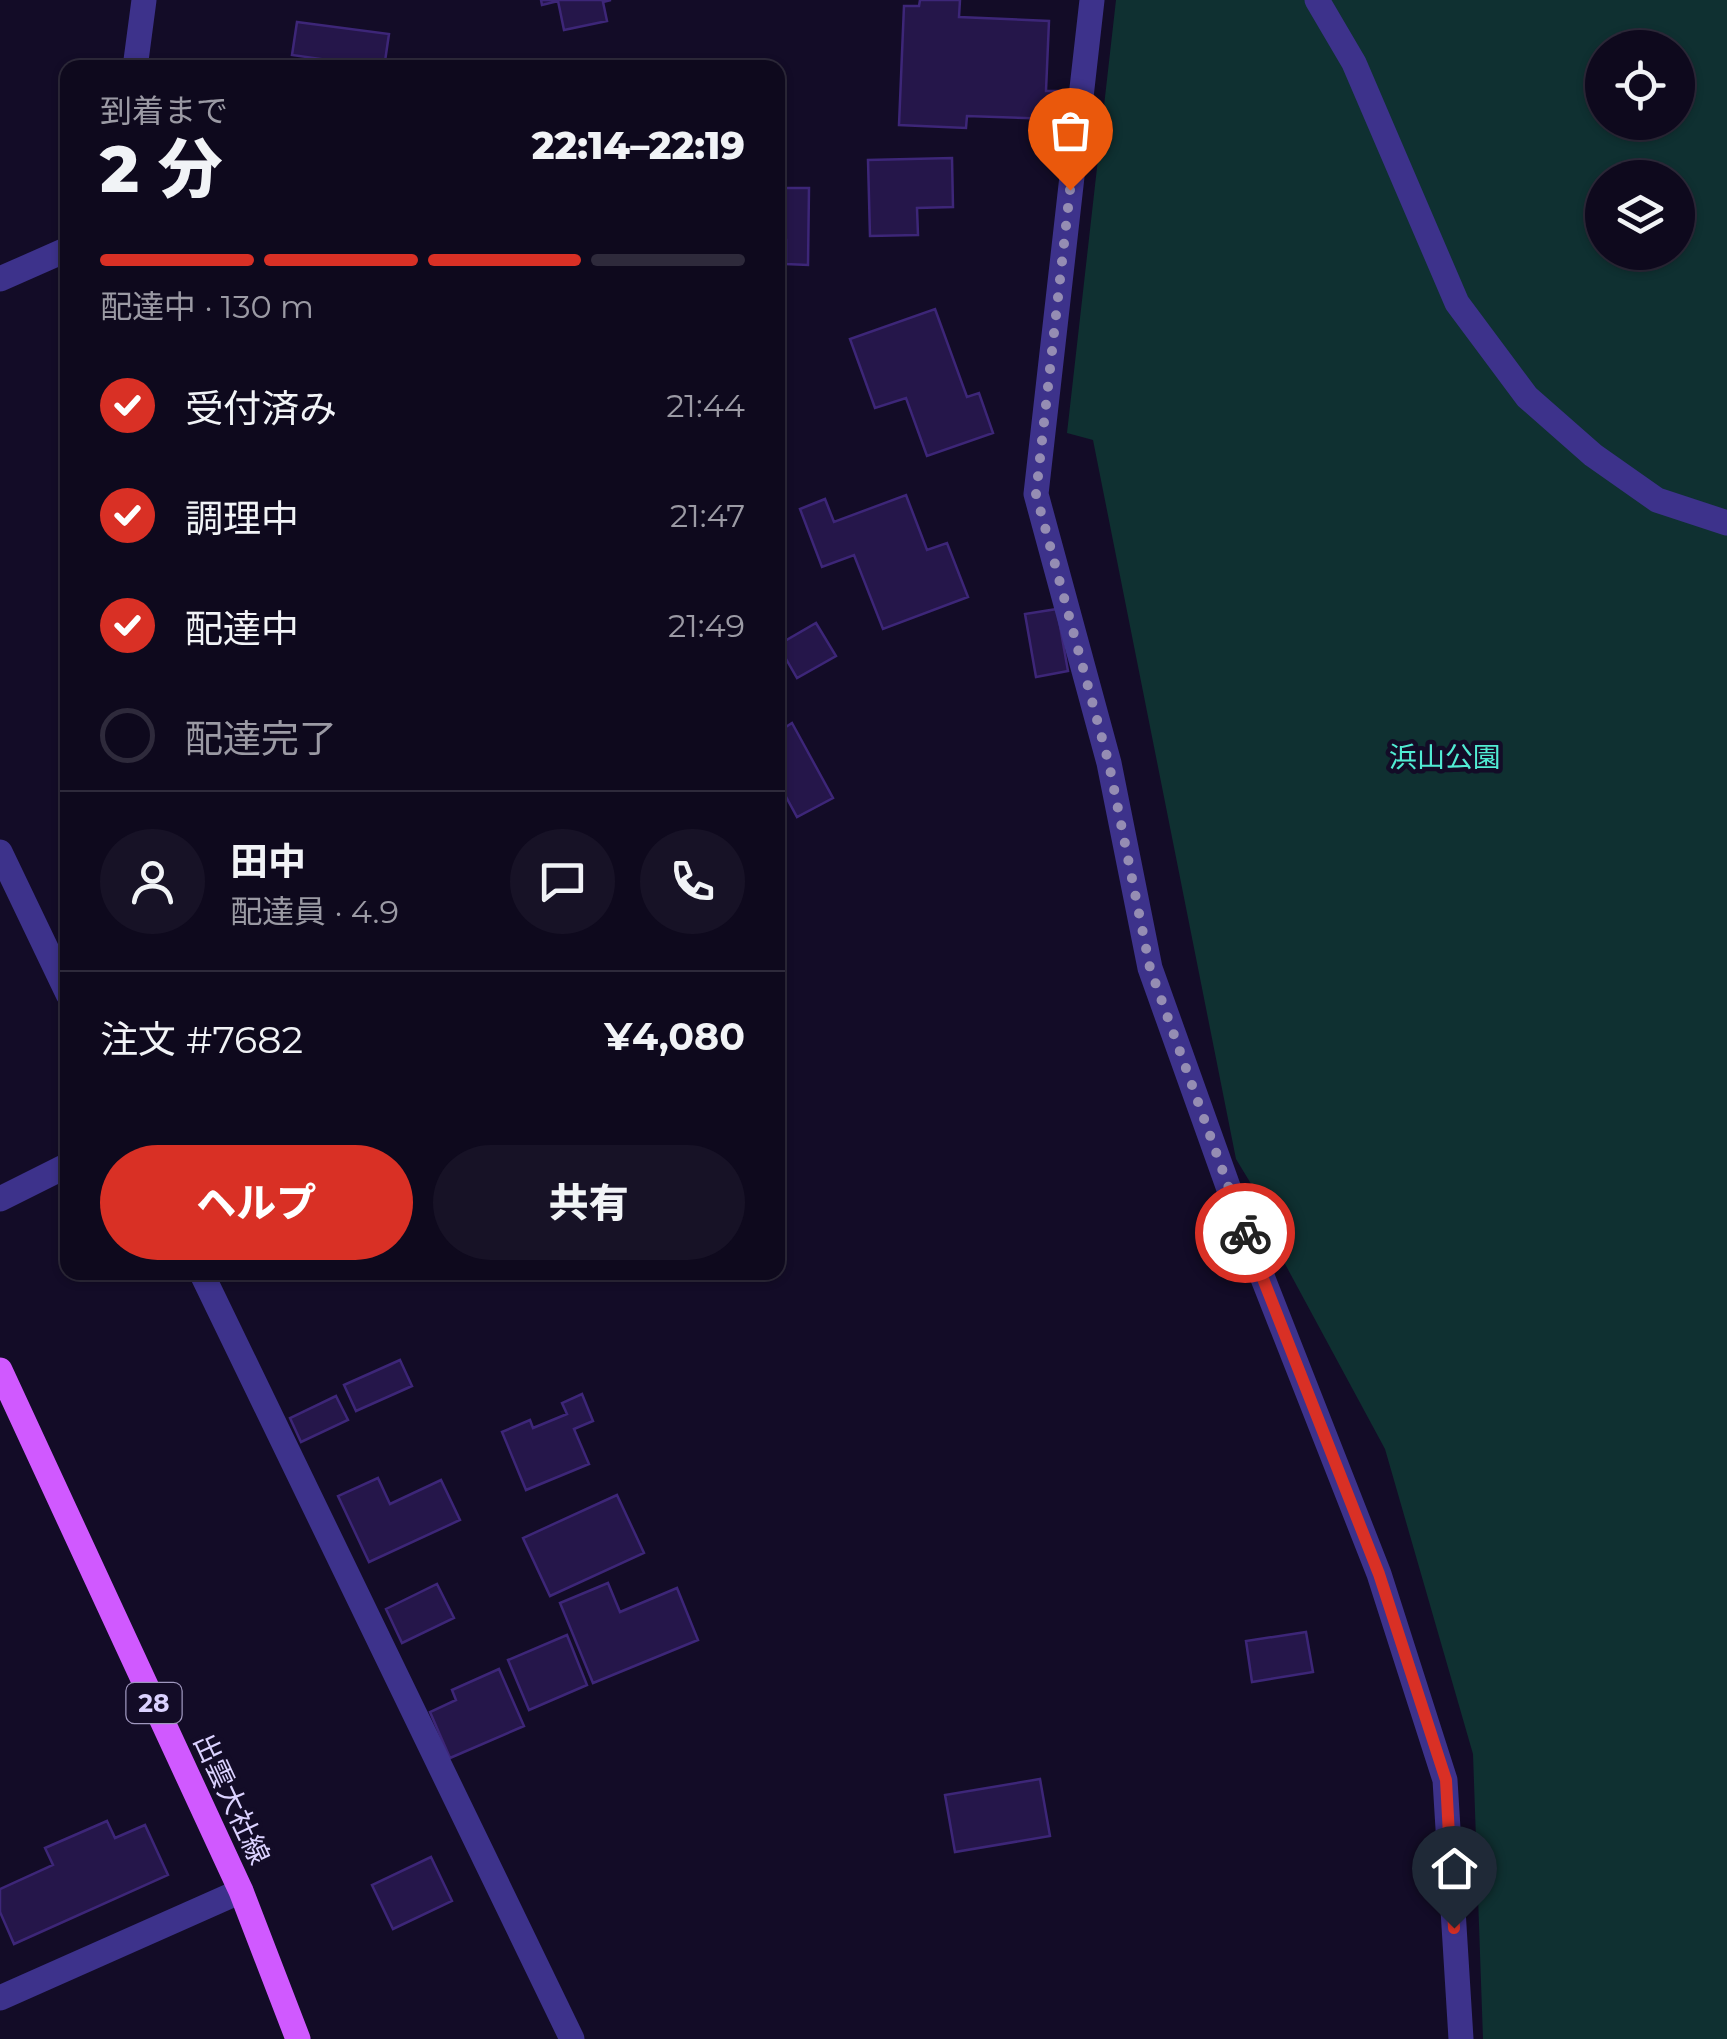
<!DOCTYPE html>
<html lang="ja">
<meta charset="utf-8">
<style>
body{margin:0;font-family:Montserrat,"Noto Sans JP",sans-serif;background:#171226;color:#f1f3f6;height:100vh;display:flex;flex-direction:column;font-size:38px;white-space:nowrap}
*{box-sizing:border-box;margin:0}
p{font-size:32px;color:#9b9aa4}
.icon{flex:none;width:55px;height:55px;fill:none;stroke:currentColor;stroke-width:2;stroke-linecap:round;stroke-linejoin:round}
.map{position:relative;flex:1;overflow:hidden}
.side{position:absolute;left:60px;top:60px;width:725px;height:1220px;display:flex;flex-direction:column;background:#0e091d;border-radius:20px;box-shadow:0 2px 8px #0004,0 0 0 2px #2e2a3b}
.side>*{flex:none}
.controls{position:absolute;left:1585px;top:30px;display:grid;gap:20px}
.controls a{display:grid;place-items:center;width:110px;height:110px;border-radius:50%;background:#0e091d;box-shadow:0 2px 8px #0004,0 0 0 2px #2e2a3b;font-size:50px}
.pin{position:absolute;display:grid;place-items:center;width:85px;height:85px;color:#fff;margin:-102px -42px;border-radius:50% 50% 50% 0;rotate:-45deg;box-shadow:0 0 10px #0007}
.pin .icon{rotate:45deg}
.courier{position:absolute;display:grid;place-items:center;width:100px;height:100px;margin:-50px;border:8px solid #d93025;border-radius:50%;background:#fff;color:#222;box-shadow:0 2px 12px #0007}
.head em{font-style:normal;font-weight:800}
.head div{display:flex;flex-direction:column-reverse}
.head{display:flex;align-items:center;justify-content:space-between;height:170px;padding:0 40px}
h1{font-size:65px;font-weight:800;line-height:75px}
.bar{display:grid;grid-template-columns:repeat(4,1fr);gap:15px 10px;align-content:center;height:120px;padding:0 40px}
.bar i{height:12px;border-radius:8px;background:#2e2a3b}
.bar .current{background:#d93025}
.bar p{grid-column:span 4}
.line{display:flex;align-items:center;gap:25px;padding:0 40px;border-top:2px solid #2e2a3b}
.line div{flex:1}
.round{display:grid;place-items:center;flex:none;width:105px;height:105px;border-radius:52px;background:#171226}
ol{padding:0 40px;list-style:none}
li{display:flex;align-items:center;gap:30px;height:110px}
li p{margin-inline-start:auto}
li .icon{padding:10px;border-radius:50%;background:#d93025;color:#fff;stroke-width:4}
li:last-child{color:#9b9aa4}
li i{width:55px;height:55px;border:5px solid #2e2a3b;border-radius:50%}
.primary-button{display:flex;gap:20px;margin-top:auto;padding:20px 40px}
.primary-button a{flex:1;height:115px;border-radius:60px;background:#d93025;color:#fff;font-size:40px;font-weight:800;line-height:115px;text-align:center}
.primary-button a+a{background:#171226;color:#f1f3f6}
.map>svg:first-child{display:block}
</style>
<div class="map">
<svg width="1727" height="2039" viewBox="0 0 1727 2039">
<rect width="100%" height="100%" fill="#130c27"/>
<!-- green -->
<path fill="#0f3031" fill-rule="evenodd" d="M1116 0H1727V2039H1483L1473 1754 1385 1449 1278 1251 1282 1235 1236 1159 1093 440 1067 433ZM1602 48H1678V122H1602ZM1602 178H1678V252H1602Z"/>
<!-- building -->
<path fill="#25164a" stroke="#3d2678" stroke-width="2.5" d="M541 0H611L603 2 607 21 564 30 558 1 542 5Z
M920 0H960L959 17 1049 21 1046 91H1058L1057 119 967 116 966 128 899 125 904 6H919Z
M297 22 389 34 384 68 292 55Z
M952 158 953 207 917 208 918 235 870 236 868 160Z
M778 188H809L808 265 786 264V240H778Z
M935 309 967 397 979 393 993 433 927 456 906 398 875 408 850 339Z
M906 495 927 550 947 543 968 597 883 629 854 555 822 567 800 509 825 499 834 522Z
M1057 609 1068 671 1036 677 1025 614Z
M816 623 836 656 797 678 778 645Z
M792 723 833 798 797 817 778 782V732Z
M400 1360 412 1386 356 1411 344 1385Z
M582 1394 593 1421 574 1429 589 1464 526 1490 502 1432 530 1420 533 1428 567 1414 562 1403Z
M336 1396 348 1420 301 1442 290 1418Z
M378 1478 390 1504 441 1480 460 1520 369 1562 338 1496Z
M617 1495 644 1553 550 1596 523 1538Z
M608 1583 620 1612 677 1588 698 1640 593 1683 560 1603Z
M437 1584 454 1618 402 1643 386 1609Z
M1306 1632 1313 1672 1252 1682 1246 1641Z
M567 1635 587 1685 529 1710 508 1660Z
M499 1669 524 1726 450 1758 430 1712 456 1700 452 1690Z
M1040 1779 1050 1836 955 1852 945 1795Z
M107 1821 115 1838 145 1825 168 1875 14 1944 0 1912V1889L53 1865 45 1848Z
M431 1857 452 1901 393 1929 372 1885Z"/>
<g fill="none" stroke-linecap="round" stroke-linejoin="round">
<!-- minor -->
<path stroke="#3d328b" stroke-width="25" d="M1092 0 1036 494 1109 763 1150 968 1240 1220 1379 1574 1445 1780 1461 2039
M1317 0 1354 63 1457 303 1527 397 1593 455 1657 500 1727 523
M135 68 144 0
M0 279 68 249
M0 852 68 994
M0 1199 68 1165
M201 1272 572 2039
M0 1998 241 1891"/>
<!-- major -->
<path stroke="#d059ff" stroke-width="25" d="M0 1370 241 1891 298 2039"/>
</g>
<g fill="none" stroke-linecap="round" stroke-linejoin="round">
<!-- done -->
<path stroke="#958db3" stroke-width="10" stroke-dasharray="0 18" d="M1070 190 1036 494 1109 764 1150 968 1245 1233"/>
<!-- route -->
<path stroke="#d93025" stroke-width="12" d="M1245 1233 1379 1574 1446 1780 1454 1928"/>
</g>
<g text-anchor="middle" stroke-width="9" stroke-linejoin="round" paint-order="stroke">
<!-- shield labels -->
<rect fill="#130c27" stroke="#9f97be" stroke-width="2.5" x="126.5" y="1683" width="55" height="40" rx="8"/>
<g font-size="25" font-weight="bold" fill="#dbd2ff">
<text x="154" y="1712">28</text>
</g>
<!-- park labels -->
<g font-size="28" fill="#51ecd3" stroke="#130c27">
<text x="1445" y="767">浜山公園</text>
</g>
<!-- street labels -->
<g font-size="28" fill="#dbd2ff" stroke="#130c27">
<text transform="translate(232 1799) rotate(65)" y="10">出雲大社線</text>
</g>
</g>
</svg>
<div class="controls">
<a><svg class="icon" aria-label="locate" viewBox="0 0 24 24"><circle cx="12" cy="12" r="6"/><path d="M12 2v4M12 18v4M2 12h4M18 12h4"/></svg></a>
<a><svg class="icon" aria-label="layers" viewBox="0 0 24 24"><path d="M12 4l9 5-9 5-9-5zM3 14l9 5 9-5"/></svg></a>
</div>
<div class="pin" style="left:1070px;top:190px;background:#ea580c"><svg class="icon" aria-label="bag" viewBox="0 0 24 24"><path d="M5 8h14l-1 12H6zM9 8a3 3 0 0 1 6 0"/></svg></div>
<div class="pin" style="left:1454px;top:1928px;background:#1f2937"><svg class="icon" aria-label="home" viewBox="0 0 24 24"><path d="M3 11l9-7 9 7M6 9v11h12V9"/></svg></div>
<div class="courier" style="left:1245px;top:1233px"><svg class="icon" aria-label="bike" viewBox="0 0 24 24"><circle cx="6" cy="16" r="4"/><circle cx="18" cy="16" r="4"/><path d="M6 16l4-8h5l3 8M10 8l3 8H6M13 5h3"/></svg></div>
<section class="side">
<div class="head"><div><h1>2 分</h1><p>到着まで</p></div><em>22:14–22:19</em></div>
<div class="bar"><i class="current"></i><i class="current"></i><i class="current"></i><i></i><p>配達中 · 130 m</p></div>
<ol>
<li><svg class="icon" aria-label="check" viewBox="0 0 24 24"><path d="M5 12l5 5 9-10"/></svg>受付済み<p>21:44</p></li>
<li><svg class="icon" aria-label="check" viewBox="0 0 24 24"><path d="M5 12l5 5 9-10"/></svg>調理中<p>21:47</p></li>
<li><svg class="icon" aria-label="check" viewBox="0 0 24 24"><path d="M5 12l5 5 9-10"/></svg>配達中<p>21:49</p></li>
<li><i></i>配達完了</li>
</ol>
<div class="line" style="height:180px"><a class="round"><svg class="icon" aria-label="person" viewBox="0 0 24 24"><circle cx="12" cy="8" r="4"/><path d="M4 21q1-7 8-7t8 7"/></svg></a><div><b>田中</b><p>配達員 · 4.9</p></div><a class="round"><svg class="icon" aria-label="chat" viewBox="0 0 24 24"><path d="M4 5h16v11H9l-5 4z"/></svg></a><a class="round"><svg class="icon" aria-label="phone" viewBox="0 0 24 24"><path d="M5 4h4l2 5-3 2q2 4 5 5l2-3 5 2v4C11 20 4 13 5 4z"/></svg></a></div>
<div class="line" style="height:130px"><div>注文 #7682</div><b>¥4,080</b></div>
<div class="primary-button"><a>ヘルプ</a><a>共有</a></div>
</section>
</div>
